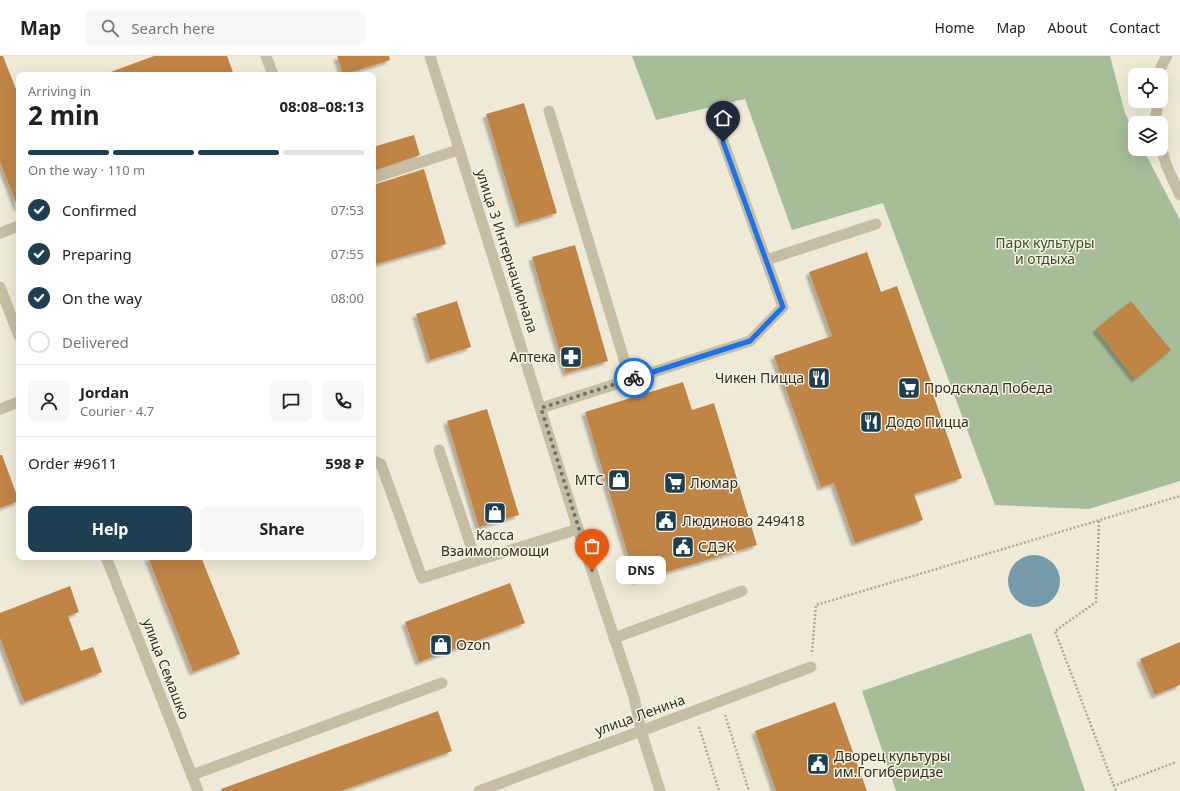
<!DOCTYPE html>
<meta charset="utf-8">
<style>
body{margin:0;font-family:"Noto Sans",sans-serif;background:#f6f6f6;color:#222;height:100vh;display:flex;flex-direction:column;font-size:15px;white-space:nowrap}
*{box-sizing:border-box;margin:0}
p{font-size:13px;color:#767676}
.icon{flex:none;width:22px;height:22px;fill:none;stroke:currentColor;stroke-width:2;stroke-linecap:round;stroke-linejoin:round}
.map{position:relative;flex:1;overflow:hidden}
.sheet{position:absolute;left:16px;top:16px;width:360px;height:488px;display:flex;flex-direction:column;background:#fff;border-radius:8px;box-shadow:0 4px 16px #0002}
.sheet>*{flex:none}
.buttons{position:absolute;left:1128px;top:12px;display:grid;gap:8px}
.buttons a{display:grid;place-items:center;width:40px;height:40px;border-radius:8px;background:#fff;box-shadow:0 4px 16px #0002;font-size:20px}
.pin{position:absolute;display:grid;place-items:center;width:34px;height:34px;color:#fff;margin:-41px -17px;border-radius:50% 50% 50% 0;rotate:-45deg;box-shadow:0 0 4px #0007}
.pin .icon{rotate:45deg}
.courier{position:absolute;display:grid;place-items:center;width:40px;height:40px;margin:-20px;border:3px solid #1a73e8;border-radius:50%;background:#fff;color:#222;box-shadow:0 1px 5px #0007}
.bubble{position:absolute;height:28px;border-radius:8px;background:#fff;box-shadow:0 4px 16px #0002;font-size:13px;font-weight:700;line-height:28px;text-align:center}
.headline em{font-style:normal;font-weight:700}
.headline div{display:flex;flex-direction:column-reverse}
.headline{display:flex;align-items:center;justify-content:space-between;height:68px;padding:0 12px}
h1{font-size:26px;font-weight:700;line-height:30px}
.bar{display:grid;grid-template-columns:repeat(4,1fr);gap:6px 4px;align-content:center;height:48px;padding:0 12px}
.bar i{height:5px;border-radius:3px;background:#e0e0e0}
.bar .active{background:#1d3f51}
.bar p{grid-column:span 4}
.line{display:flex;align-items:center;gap:10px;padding:0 12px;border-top:1px solid #e0e0e0}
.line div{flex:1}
.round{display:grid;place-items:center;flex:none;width:42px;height:42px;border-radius:8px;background:#f6f6f6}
ol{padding:0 12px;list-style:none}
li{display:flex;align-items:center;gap:12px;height:44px}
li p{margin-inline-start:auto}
li .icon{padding:4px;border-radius:50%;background:#1d3f51;color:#fff;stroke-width:4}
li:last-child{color:#767676}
li i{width:22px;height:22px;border:2px solid #e0e0e0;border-radius:50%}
.cta{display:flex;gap:8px;margin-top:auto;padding:8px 12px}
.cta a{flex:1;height:46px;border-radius:8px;background:#1d3f51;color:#fff;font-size:16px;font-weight:700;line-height:46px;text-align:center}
.cta a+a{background:#f6f6f6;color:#222}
header{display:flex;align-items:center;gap:24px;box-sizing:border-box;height:56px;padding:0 20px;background:#fff;border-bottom:1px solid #e0e0e0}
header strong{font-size:19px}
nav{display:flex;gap:22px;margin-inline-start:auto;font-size:14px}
.search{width:280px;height:36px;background:#f6f6f6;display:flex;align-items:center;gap:10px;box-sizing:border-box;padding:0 14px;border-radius:8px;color:#767676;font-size:15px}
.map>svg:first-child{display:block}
</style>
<header>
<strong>Map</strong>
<div class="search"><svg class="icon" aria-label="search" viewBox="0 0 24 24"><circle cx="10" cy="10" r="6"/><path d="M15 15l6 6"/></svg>Search here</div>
<nav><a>Home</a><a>Map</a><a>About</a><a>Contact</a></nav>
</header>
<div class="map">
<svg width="1180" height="735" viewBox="0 0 1180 735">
<defs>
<filter id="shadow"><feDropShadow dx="-3.5" dy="3.5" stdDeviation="1" flood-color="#0004"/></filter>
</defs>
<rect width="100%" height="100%" fill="#efead7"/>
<!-- green -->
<path fill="#a6bd98" d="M632 0H1110L1125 57 1135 77V93H1143L1180 164V425L1089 453 995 449 883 147 792 174 745 43 656 64Z
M1031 577 1085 735H896L862 635Z"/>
<!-- water -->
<path fill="#779aab" d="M1008 525a26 26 0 1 1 52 0a26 26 0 1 1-52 0Z"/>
<!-- building -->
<path fill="#c08544" filter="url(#shadow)" d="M0 0H3L19 41V152H18L0 106Z
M154 0H227L234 19H108V17Z
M337 0H389L390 4 343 19Z
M524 47 557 157 519 168 486 58Z
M414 79 420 99 373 115V91Z
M424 113 446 188 373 209V129Z
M575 189 608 305 566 317 532 201Z
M867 196 881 236 897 230 935 337 933 338 962 422 914 438 923 464 855 487 834 427 821 431 774 300 832 280 809 216Z
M457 245 471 291 430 304 416 258Z
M1131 245 1171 294 1135 323 1096 273Z
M683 326 692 354 714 347 757 489 636 525 585 356Z
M487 353 519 459 479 471 447 365Z
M0 399H2L19 445 0 452Z
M148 501H201L240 598 193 616Z
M510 527 525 567 419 606 405 566Z
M70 530 79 556 68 560 81 595 93 591 102 616 24 646 0 582V557Z
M1180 586V629L1155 639 1140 603Z
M835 646 867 735H776L755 675Z
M438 655 452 695 341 735H222L221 733Z"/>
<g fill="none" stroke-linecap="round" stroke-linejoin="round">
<!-- path -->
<path stroke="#b2a78e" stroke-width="2.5" stroke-dasharray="2 2" stroke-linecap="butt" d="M1099 465 1096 546 1055 575 1116 735
M812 596 816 549 1180 440
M725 659 749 735
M699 671 719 735
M1113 730 1176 706"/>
<!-- service -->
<path stroke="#c6bda4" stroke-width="11" d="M266 0 273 19
M1160 19 1161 11 1167 0
M549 55 630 323
M1155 67 1158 45
M1161 91 1167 111 1180 139
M373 122 458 94
M0 177 19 170
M766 204 876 168
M541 352 750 285 783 251 718 71
M0 353 19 346
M439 394 476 505
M373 405 381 408 422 522 578 473
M614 582 742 535
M192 719 442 627"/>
<!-- minor -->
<path stroke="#c6bda4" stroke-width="11" d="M0 231 19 280
M106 501 198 735
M660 735 641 675 811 611"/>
<!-- tertiary -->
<path stroke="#c6bda4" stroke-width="11" d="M430 0 578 473 634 641 641 675 479 735"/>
</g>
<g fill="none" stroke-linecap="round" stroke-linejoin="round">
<!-- done -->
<path stroke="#746f63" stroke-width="4" stroke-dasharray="0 7.2" d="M592 514 541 352 634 322"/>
<!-- route -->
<path stroke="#1a73e8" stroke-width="5" d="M634 322 750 285 783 251 723 86"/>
</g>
<!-- icons -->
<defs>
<g id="pharmacy-square" transform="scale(1.15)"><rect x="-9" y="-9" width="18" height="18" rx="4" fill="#1d3f51" stroke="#f7f4e3"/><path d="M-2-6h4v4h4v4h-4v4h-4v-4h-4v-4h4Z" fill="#fff"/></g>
<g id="restaurant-square" transform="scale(1.15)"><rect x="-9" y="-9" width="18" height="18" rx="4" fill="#1d3f51" stroke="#f7f4e3"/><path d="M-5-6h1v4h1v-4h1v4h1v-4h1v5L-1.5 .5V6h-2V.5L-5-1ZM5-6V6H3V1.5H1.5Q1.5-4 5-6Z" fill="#fff"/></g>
<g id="supermarket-square" transform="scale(1.15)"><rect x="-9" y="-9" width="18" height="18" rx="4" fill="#1d3f51" stroke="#f7f4e3"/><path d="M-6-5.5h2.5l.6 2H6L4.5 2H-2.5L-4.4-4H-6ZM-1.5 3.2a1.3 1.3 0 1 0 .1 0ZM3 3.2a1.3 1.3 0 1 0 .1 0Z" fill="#fff"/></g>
<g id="shop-square" transform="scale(1.15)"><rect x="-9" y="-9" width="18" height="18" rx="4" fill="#1d3f51" stroke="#f7f4e3"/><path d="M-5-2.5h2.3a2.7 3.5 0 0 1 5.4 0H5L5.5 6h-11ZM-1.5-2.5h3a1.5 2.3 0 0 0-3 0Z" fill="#fff"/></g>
<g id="civic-square" transform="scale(1.15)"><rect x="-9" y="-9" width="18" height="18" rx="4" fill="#1d3f51" stroke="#f7f4e3"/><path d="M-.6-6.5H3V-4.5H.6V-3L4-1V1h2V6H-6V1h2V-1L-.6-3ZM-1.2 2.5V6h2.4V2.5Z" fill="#fff"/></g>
</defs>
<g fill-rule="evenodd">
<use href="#pharmacy-square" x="571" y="301"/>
<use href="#restaurant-square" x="819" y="322"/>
<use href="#supermarket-square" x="909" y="332"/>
<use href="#restaurant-square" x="871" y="366"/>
<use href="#shop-square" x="619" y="424"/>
<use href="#supermarket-square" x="675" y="427"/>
<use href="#shop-square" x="495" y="457"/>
<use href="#civic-square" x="666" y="465"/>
<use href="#civic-square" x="683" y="491"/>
<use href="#shop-square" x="441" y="589"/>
<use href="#civic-square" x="818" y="708"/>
</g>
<g text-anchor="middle" stroke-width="3" stroke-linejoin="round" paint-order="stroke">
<!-- park labels -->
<g font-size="14" fill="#374f2a" stroke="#f7f4e3">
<text x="1045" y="192">Парк культуры<tspan x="1045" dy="16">и отдыха</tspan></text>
</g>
<!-- street labels -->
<g font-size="14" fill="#322d25" stroke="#f7f4e3">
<text transform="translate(507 195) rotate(72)" y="5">улица 3 Интернационала</text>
<text transform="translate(166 613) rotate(69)" y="5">улица Семашко</text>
<text transform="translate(640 659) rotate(-20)" y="5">улица Ленина</text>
</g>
<!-- poi labels -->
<g font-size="14" fill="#322d25" stroke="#f7f4e3" text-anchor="start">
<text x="556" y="306" text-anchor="end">Аптека</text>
<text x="804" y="327" text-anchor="end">Чикен Пицца</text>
<text x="924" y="337">Продсклад Победа</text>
<text x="886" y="371">Додо Пицца</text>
<text x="604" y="429" text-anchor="end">МТС</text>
<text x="690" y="432">Люмар</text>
<text x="682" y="470">Людиново 249418</text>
<text x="495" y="484" text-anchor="middle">Касса<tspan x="495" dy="16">Взаимопомощи</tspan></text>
<text x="698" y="496">СДЭК</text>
<text x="456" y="594">Ozon</text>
<text x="834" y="705">Дворец культуры<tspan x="834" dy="16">им.Гогиберидзе</tspan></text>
</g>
</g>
</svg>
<div class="buttons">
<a><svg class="icon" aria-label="locate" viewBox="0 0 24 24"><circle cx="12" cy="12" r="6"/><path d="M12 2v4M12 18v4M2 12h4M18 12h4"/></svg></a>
<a><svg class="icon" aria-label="layers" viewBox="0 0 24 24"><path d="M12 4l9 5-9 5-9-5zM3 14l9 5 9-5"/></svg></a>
</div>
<div class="pin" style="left:592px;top:514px;background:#ea580c"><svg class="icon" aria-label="bag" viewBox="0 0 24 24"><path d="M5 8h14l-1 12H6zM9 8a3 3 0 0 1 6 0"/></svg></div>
<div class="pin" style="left:723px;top:86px;background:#1f2937"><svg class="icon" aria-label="home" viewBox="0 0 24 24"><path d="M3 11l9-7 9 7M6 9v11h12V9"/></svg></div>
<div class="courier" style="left:634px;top:322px"><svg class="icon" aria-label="bike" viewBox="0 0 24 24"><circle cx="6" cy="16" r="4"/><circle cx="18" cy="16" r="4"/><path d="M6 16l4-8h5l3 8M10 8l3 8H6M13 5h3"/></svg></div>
<div class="bubble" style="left:616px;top:500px;width:50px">DNS</div>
<section class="sheet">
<div class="headline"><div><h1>2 min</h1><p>Arriving in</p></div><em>08:08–08:13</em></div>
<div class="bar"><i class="active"></i><i class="active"></i><i class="active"></i><i></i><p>On the way · 110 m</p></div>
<ol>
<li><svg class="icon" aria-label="check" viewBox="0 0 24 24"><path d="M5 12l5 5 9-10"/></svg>Confirmed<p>07:53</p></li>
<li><svg class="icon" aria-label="check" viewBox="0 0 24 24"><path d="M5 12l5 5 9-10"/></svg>Preparing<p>07:55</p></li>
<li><svg class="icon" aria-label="check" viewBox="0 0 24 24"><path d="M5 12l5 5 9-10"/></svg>On the way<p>08:00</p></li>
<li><i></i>Delivered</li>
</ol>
<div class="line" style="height:72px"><a class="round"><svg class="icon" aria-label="person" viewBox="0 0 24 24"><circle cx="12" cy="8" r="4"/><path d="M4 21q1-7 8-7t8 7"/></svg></a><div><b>Jordan</b><p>Courier · 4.7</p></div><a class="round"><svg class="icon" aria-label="chat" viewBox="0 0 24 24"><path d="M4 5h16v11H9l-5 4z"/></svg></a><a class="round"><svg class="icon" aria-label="phone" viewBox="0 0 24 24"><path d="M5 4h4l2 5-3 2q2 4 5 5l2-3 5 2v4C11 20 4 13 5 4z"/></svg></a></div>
<div class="line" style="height:52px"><div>Order #9611</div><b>598 ₽</b></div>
<div class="cta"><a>Help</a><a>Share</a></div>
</section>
</div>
